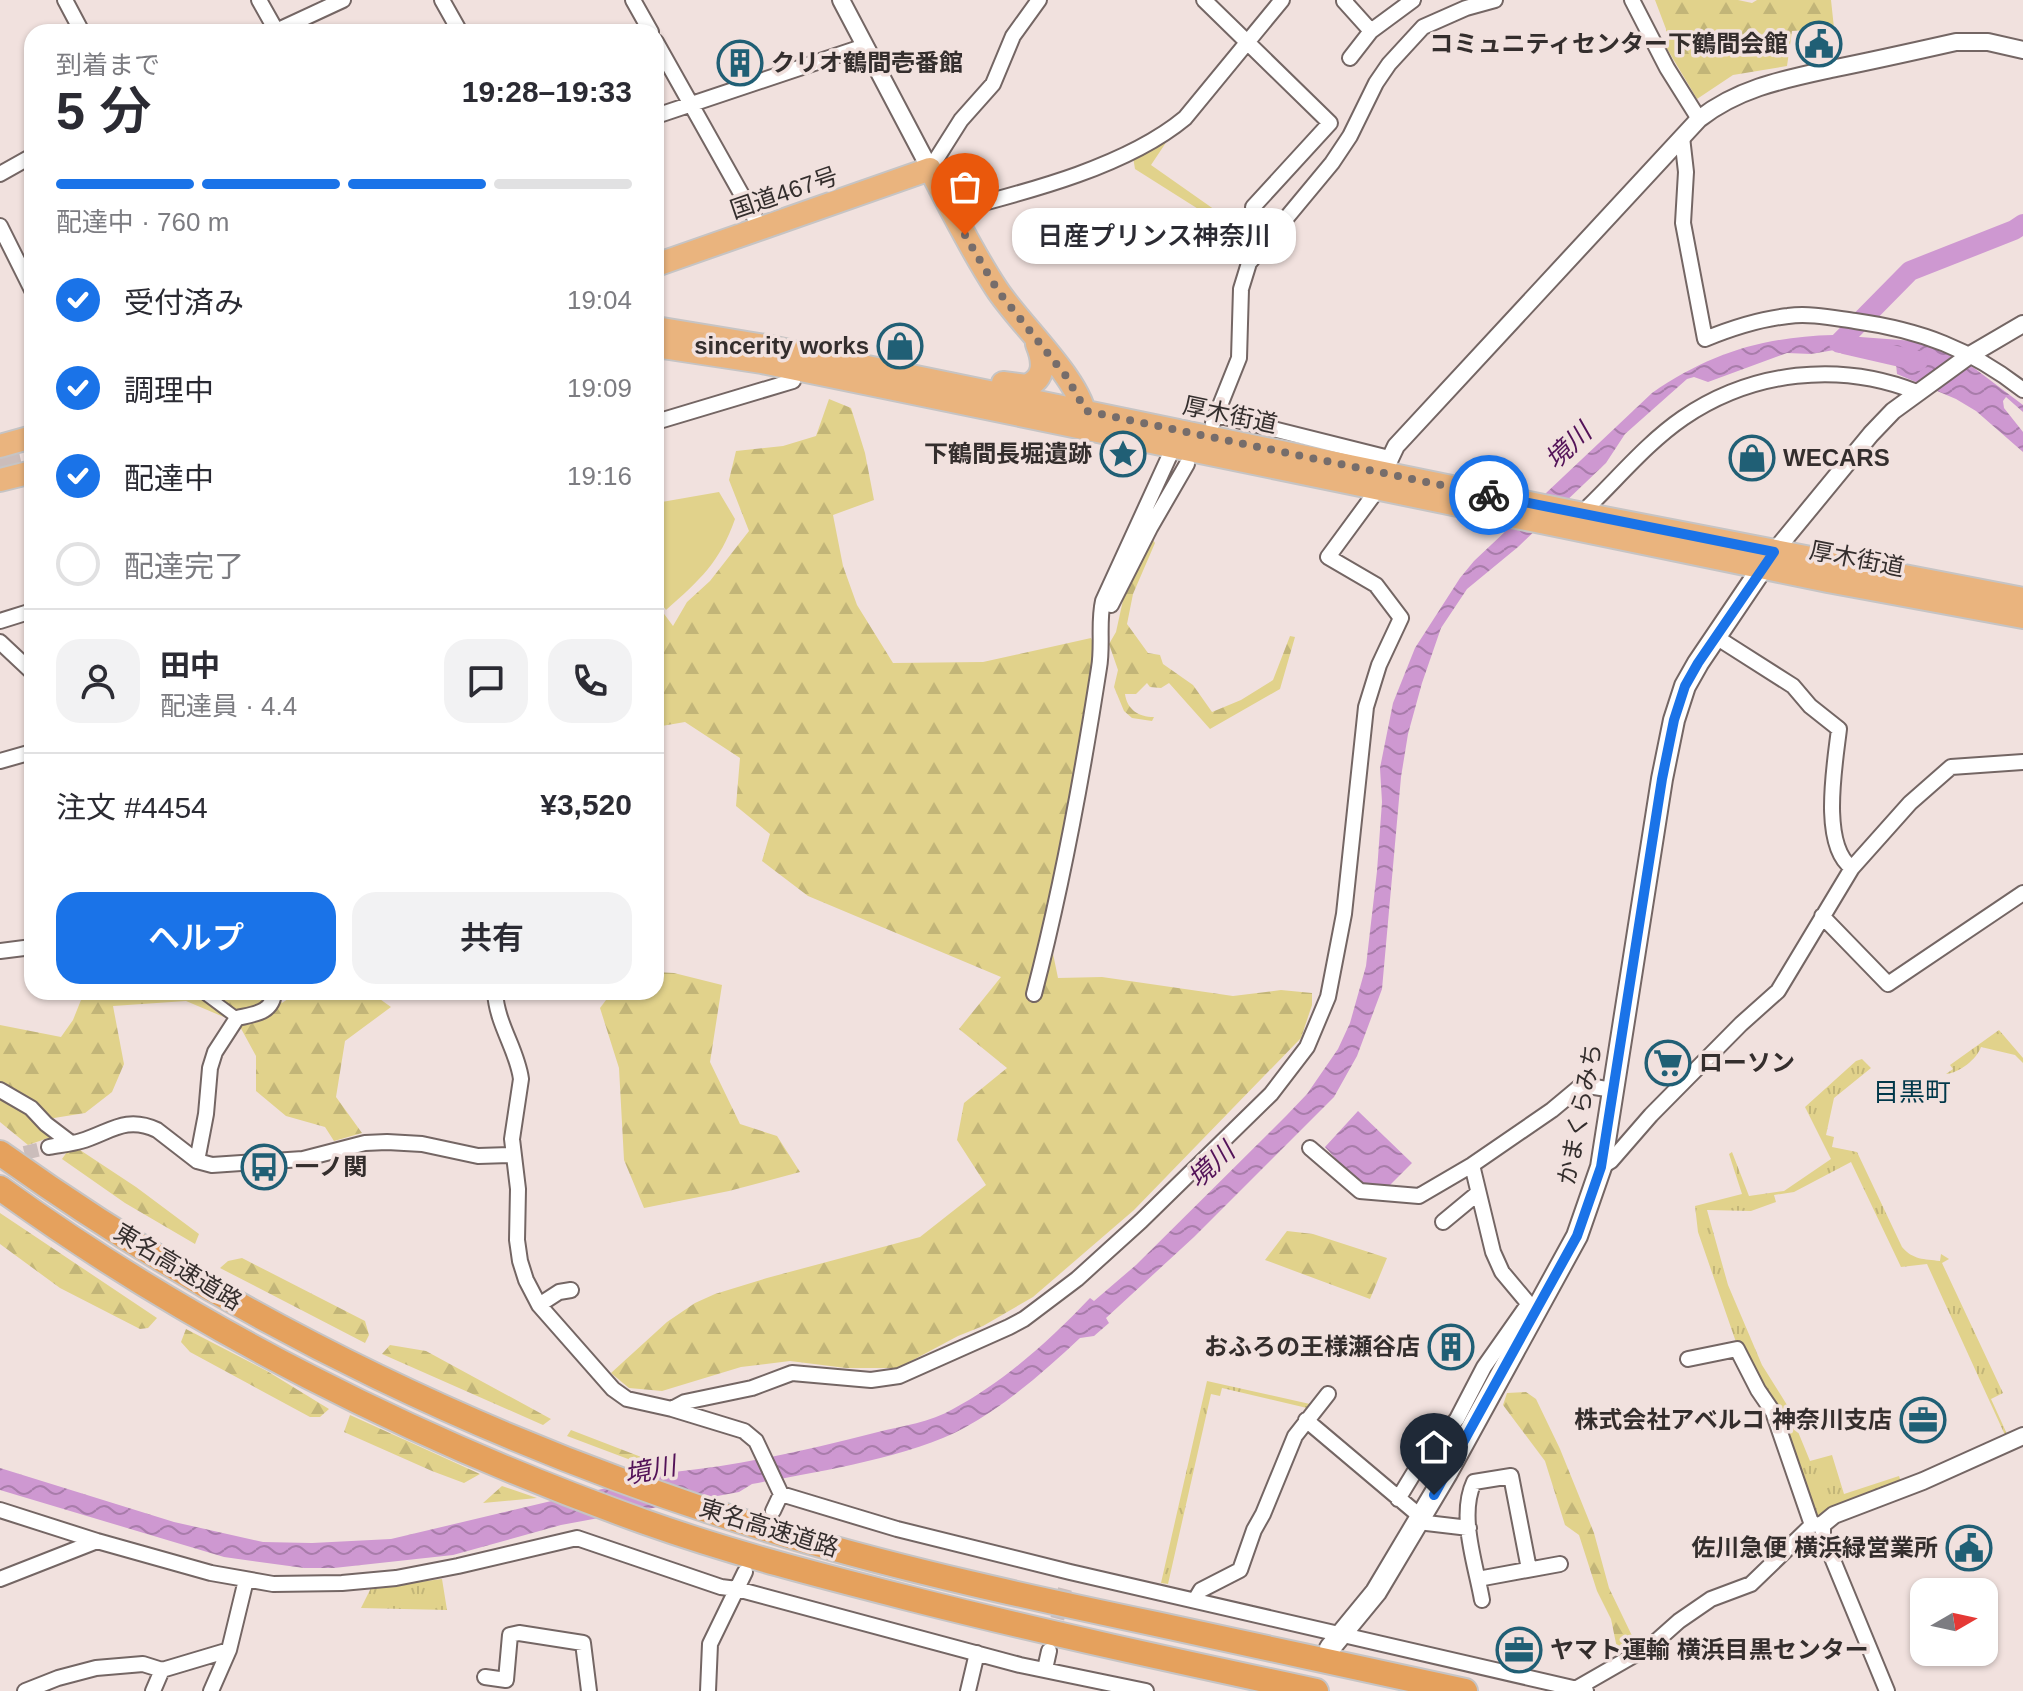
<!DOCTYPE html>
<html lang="ja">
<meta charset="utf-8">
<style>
body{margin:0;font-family:Arial,"Noto Sans JP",sans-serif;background:#f2f2f3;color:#2b2b33;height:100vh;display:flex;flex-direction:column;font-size:30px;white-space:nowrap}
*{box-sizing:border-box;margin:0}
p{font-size:26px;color:#7c7c81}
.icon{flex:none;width:44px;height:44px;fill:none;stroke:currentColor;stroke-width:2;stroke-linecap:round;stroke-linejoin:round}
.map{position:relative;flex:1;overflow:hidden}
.side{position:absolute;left:24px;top:24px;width:640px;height:976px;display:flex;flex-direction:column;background:#fff;border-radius:24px;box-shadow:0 2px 6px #0004}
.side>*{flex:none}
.needle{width:52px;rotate:81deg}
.tools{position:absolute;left:1910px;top:1578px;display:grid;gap:16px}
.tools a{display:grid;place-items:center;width:88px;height:88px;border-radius:16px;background:#fff;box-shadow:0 2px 6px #0004;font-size:40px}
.pin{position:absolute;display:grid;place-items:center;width:68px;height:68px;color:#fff;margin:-82px -34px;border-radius:50% 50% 50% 0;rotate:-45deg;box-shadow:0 0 8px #0007}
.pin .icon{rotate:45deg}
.courier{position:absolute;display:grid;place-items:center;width:80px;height:80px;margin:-40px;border:6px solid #1a73e8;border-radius:50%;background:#fff;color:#222;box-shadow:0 2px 10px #0007}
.bubble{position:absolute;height:56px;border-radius:24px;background:#fff;box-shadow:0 2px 6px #0004;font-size:26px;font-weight:600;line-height:56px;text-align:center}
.summary em{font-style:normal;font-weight:600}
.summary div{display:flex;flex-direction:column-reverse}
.summary{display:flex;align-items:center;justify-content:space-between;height:136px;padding:0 32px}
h1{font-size:52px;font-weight:600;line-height:60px}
.bar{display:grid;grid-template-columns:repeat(4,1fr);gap:12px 8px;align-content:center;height:96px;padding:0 32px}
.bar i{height:10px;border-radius:6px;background:#e1e1e2}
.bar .selected{background:#1a73e8}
.bar p{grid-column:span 4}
.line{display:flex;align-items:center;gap:20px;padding:0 32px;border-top:2px solid #e1e1e2}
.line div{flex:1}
.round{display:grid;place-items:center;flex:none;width:84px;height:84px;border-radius:24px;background:#f2f2f3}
ol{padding:0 32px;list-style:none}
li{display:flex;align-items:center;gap:24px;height:88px}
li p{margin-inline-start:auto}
li .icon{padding:8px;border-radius:50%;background:#1a73e8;color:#fff;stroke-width:4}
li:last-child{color:#7c7c81}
li i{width:44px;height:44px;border:4px solid #e1e1e2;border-radius:50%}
.action{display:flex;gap:16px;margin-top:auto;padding:16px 32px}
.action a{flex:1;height:92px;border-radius:24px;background:#1a73e8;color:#fff;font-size:32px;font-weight:600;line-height:92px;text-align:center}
.action a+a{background:#f2f2f3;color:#2b2b33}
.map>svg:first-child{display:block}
</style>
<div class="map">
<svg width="2023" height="1691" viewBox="0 0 2023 1691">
<defs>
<pattern id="grass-tufts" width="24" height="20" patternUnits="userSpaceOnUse" patternTransform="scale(2)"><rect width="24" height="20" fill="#e1d28b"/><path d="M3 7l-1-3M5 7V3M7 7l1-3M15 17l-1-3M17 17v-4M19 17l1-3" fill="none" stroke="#c2b578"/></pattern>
<pattern id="forest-firs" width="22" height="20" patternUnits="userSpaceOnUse" patternTransform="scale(2)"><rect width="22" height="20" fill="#e1d28b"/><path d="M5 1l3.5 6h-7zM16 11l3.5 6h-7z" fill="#c2b578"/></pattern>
<pattern id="water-waves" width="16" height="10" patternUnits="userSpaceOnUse" patternTransform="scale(2)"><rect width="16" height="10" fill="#ce98d1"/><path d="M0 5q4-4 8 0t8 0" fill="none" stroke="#a87caa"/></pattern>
</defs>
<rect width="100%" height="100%" fill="#f1e1de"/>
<!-- grass -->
<path fill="url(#grass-tufts)" d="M1999 1030 2023 1058V1063L2015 1055 1981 1047C1977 1059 1959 1073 1946 1074L1953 1069 1950 1065Z
M1862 1059 1871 1068 1834 1098 1826 1135 1834 1137 1832 1147 1857 1152 1902 1247C1913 1260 1924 1259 1940 1261L1941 1254 1949 1259 1942 1263 2003 1393 1991 1399 2007 1434 2005 1435 1927 1264 1901 1267 1851 1162 1794 1192 1774 1195 1776 1202 1751 1211 1707 1210 1728 1285 1762 1365 1787 1405 1810 1461 1832 1455 1844 1494 1899 1476 1902 1485 1835 1508 1815 1519 1737 1345 1698 1232 1695 1206 1742 1194 1729 1154 1732 1152 1749 1196 1784 1191 1831 1159 1805 1107 1856 1061Z
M1207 1381 1310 1404 1307 1408 1222 1388 1220 1396 1211 1394 1168 1584 1161 1583Z
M442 1579 447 1610 361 1608 371 1588Z"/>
<!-- forest -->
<path fill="url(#forest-firs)" d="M1655 0H1738L1752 3 1757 0H1831L1834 28 1792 31 1787 66 1733 75 1697 99 1666 47V29Z
M829 399 851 408 865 453 874 500 833 515 843 566 857 605 893 663 983 662 1091 638 1100 659 1050 939 1058 978 1102 977 1233 996 1281 990 1312 993V1005L1301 1038 1134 1210 1033 1297 983 1326 958 1336 898 1368H846L790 1361 741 1367 662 1391 629 1388 611 1373 667 1322 695 1303 715 1294 767 1278 920 1237 986 1185 957 1140 964 1103 1007 1068 959 1029 1001 977 808 896 762 861 770 834 736 806 740 758 685 722 656 727V603L673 626 687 602 710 581 749 531 729 480 736 451 783 446 816 436Z
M1153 540 1155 543 1133 594 1127 624 1148 653 1160 655 1163 664 1193 685 1212 712 1241 700 1273 680 1290 636 1295 637 1280 689 1210 729 1169 683 1161 688 1150 687 1147 683 1136 694H1125C1127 709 1138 717 1154 717L1152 721 1132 718 1124 711 1114 687 1118 670 1109 644 1116 632 1123 600Z
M656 972 674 973 722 985 710 1062 740 1124 777 1136 800 1172 729 1191 644 1208 624 1160 619 1068 600 1008 612 992H656Z
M90 992H278L282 1003 298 992H370L391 1007 345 1041 336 1097 362 1133 334 1141 325 1127 286 1116 256 1091V1056L238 1023 186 1001 113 1006 124 1064 112 1092 85 1113 48 1119 46 1124 51 1137 28 1145 0 1122V1025L61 1037 73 1020 83 995Z
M80 1150 136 1187 199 1234 195 1244 125 1203 62 1159 67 1152Z
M0 1213 157 1318 148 1328 140 1329 60 1288 0 1244Z
M1287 1231 1313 1234 1387 1258 1370 1299 1265 1260Z
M242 1258 365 1321 369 1335 365 1343 220 1268 228 1261Z
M186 1329 267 1371 329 1409 320 1417H310L190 1352 181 1342Z
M390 1345 426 1351 551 1419 543 1425 382 1354Z
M1526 1392 1536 1399 1560 1449 1594 1533 1609 1588 1635 1642 1618 1653 1611 1619 1597 1591 1579 1535 1565 1525 1545 1461 1503 1405 1507 1393Z
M350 1415 480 1474 464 1483 432 1471 344 1432Z
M571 1430 662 1465 652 1468 567 1436Z
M502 1486 537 1498 483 1503Z"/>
<!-- park -->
<path fill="#e1d28b" d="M1163 138 1167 141 1151 165 1235 224 1218 259 1181 250 1203 212 1135 169 1133 157Z
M719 492 735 519C720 562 700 580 666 610L656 596V503Z"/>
<!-- water -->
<path fill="url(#water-waves)" d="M1833 335 1914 341 1933 347 1974 368 2023 405V412L2006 397 2003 401 2004 408 2023 432V452L1976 411 1956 399 1897 374 1896 364 1891 350 1846 348 1811 354 1787 353 1708 382 1694 377 1687 379 1625 434 1606 463 1518 547 1467 589 1441 628 1422 683 1408 734 1401 777 1382 989 1357 1056 1334 1097 1194 1237 1106 1318 1109 1323 1094 1336 1080 1338C1045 1371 1006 1405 964 1428 909 1458 815 1472 752 1484L739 1492 561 1525 453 1555 334 1568H304L224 1557 0 1490V1468L174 1522 263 1542 312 1543 391 1539 674 1472C743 1465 811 1449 878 1432 902 1426 931 1422 953 1409 1004 1382 1051 1339 1090 1298L1094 1301 1136 1265 1286 1116 1307 1094 1338 1049 1350 1023 1366 966 1377 871 1382 802 1380 768 1393 703 1415 648 1460 578 1474 561 1652 393C1710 353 1763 337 1833 335Z
M1358 1111 1412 1163 1388 1187H1362L1325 1147Z"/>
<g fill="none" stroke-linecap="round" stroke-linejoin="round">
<!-- river -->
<path stroke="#ce98d1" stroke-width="20" d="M1839 343 1910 271 2014 230 2023 224
M1844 344 1918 361"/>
<!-- minor-tunnel -->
<path stroke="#cbbdbb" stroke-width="14" stroke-dasharray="14 7" stroke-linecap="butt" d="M4 1158 49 1147
M1052 1639 1065 1589"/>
<!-- trunk-tunnel -->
<path stroke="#cbbdbb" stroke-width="22" stroke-dasharray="22 11" stroke-linecap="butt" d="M0 468 32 461"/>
<!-- pedestrian casing -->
<g stroke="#746664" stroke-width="14">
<path id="pedestrian" d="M202 992 237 1018"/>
</g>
<!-- minor casing -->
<g stroke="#746664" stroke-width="18">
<path id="minor" d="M65 0 82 32
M259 0 277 32
M442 0 460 32
M633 0 651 32
M1204 0 1330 123 1253 207
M1346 0 1344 1 1371 31
M1632 0 1667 68 1699 119
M274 32 343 0
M656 42 761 229
M1350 58 1371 31 1413 0
M656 116 865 46
M1682 137 1686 172 1683 223 1705 339C1732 328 1759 319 1788 316 1810 313 1833 318 1855 321 1920 330 1971 349 2023 390
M930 169 961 120 993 84 1013 36 1039 0
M0 174 32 156
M953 211C1026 192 1126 167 1185 118L1282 0
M0 226 32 290
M1217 415 1389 458
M656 422 793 381
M1213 423 1239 358 1241 289 1249 263 1332 163 1350 136 1376 83 1389 64 1423 27 1466 8 1495 0
M1589 506C1619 477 1648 442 1683 418 1752 371 1839 361 1917 392
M1111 605 1150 528 1187 464
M0 621 32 611
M1716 637 1793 686 1810 706 1839 729C1835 764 1820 845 1852 868
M0 642 32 672
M0 761 32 752
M1822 916 1888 984 2023 893
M0 951 32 947
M495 992C497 1025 517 1049 521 1079L512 1139 518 1189 517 1240 520 1261 526 1280 539 1305 613 1389 627 1399 672 1409 744 1431 756 1441 781 1494
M1034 994C1062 887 1082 778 1099 668 1103 645 1098 623 1103 601L1174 446
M0 1090 31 1108 46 1124 71 1143
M49 1147C59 1145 71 1144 81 1141 109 1133 125 1115 157 1130L197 1161 212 1165 303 1159 365 1143 387 1142 422 1144 478 1156 513 1155
M1310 1148 1360 1191 1419 1196 1472 1165 1552 1110 1582 1085 1613 1090
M197 1161 206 1114 210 1068 215 1052 237 1018C254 1014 273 1013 274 992
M1472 1165 1493 1252 1502 1272 1533 1309
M1601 1167 1611 1161 1651 1115 1741 1024 1778 991 1852 868 1910 803 1951 767 2023 762
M1443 1222 1478 1193
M539 1305 559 1292 571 1290
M1688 1359 1737 1349 1758 1390 1773 1412 1812 1525
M672 1409 685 1402 752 1388 792 1373 871 1380 899 1376 1009 1327 1024 1319 1077 1279 1141 1221 1271 1094 1307 1047 1328 997 1344 914 1366 707 1379 665 1401 618 1376 585 1328 557 1378 489
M1306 1420 1421 1517
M781 1494 897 1529 1070 1572 1586 1691
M1398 1499 1423 1458 1457 1419 1484 1367 1529 1303
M0 1510 97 1541 211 1573 273 1584 342 1583 396 1578 458 1566 577 1538 721 1587 737 1589 1020 1665 1146 1691
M773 1511 781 1494
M1418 1522 1469 1528
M0 1579 97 1541
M1478 1579 1560 1564
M1195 1600 1201 1590 1240 1570 1254 1530 1263 1514 1295 1436 1328 1394
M1482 1600C1476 1565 1458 1516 1474 1482L1511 1476 1529 1569
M1045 1669 1049 1651
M485 1677 506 1680 510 1635 519 1633 583 1643 589 1691
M1577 1688 1652 1645 1679 1621 1711 1599 1751 1584 1812 1525 1823 1524V1536L1887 1691
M25 1691 58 1678 96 1668 143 1664 162 1670 229 1650
M153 1691 162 1670
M211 1691 229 1650 246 1580
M708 1691 710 1644 745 1572
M968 1691 977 1653"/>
</g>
<!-- tertiary casing -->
<g stroke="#746664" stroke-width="20">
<path id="tertiary" d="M841 0 930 169
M1380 480 1396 446 1699 119C1740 87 1786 79 1836 68 1876 60 1916 51 1956 42H1988L2023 50
M1774 552 1871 434 1893 411 1970 355 2023 324
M1823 1524 1834 1515 1923 1481 2023 1436"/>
</g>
<!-- secondary casing -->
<g stroke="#746664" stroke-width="24">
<path id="secondary" d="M1330 1648 1376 1592 1447 1473 1577 1236 1601 1167 1662 779 1674 720 1685 686 1698 663 1771 555"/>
</g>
<!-- trunk casing -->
<g stroke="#c6c4c4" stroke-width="26">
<path id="trunk" d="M656 265 930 169C951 209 971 250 996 288 1019 324 1082 380 1086 420
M656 328 765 346 1573 512 2023 599
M656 346 762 362 1828 581 2023 617
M1003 383 1026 386C1046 379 1044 361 1037 344
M0 446 32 437
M0 480 32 472"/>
</g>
<!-- motorway casing -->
<g stroke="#c6c4c4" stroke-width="28">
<path id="motorway" d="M0 1153C237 1323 507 1452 786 1535 908 1571 1032 1598 1156 1624 1259 1646 1362 1669 1465 1691
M0 1188C195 1329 418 1441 645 1522 732 1553 822 1576 912 1599 1046 1633 1181 1662 1316 1691"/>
</g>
<!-- pedestrian -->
<use href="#pedestrian" stroke="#fff" stroke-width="10"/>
<!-- minor -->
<use href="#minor" stroke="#fff" stroke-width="14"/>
<!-- tertiary -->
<use href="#tertiary" stroke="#fff" stroke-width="16"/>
<!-- secondary -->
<use href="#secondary" stroke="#fff" stroke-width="20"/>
<!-- trunk -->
<use href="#trunk" stroke="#eab47e" stroke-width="22"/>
<!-- motorway -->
<use href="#motorway" stroke="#e5a15d" stroke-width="24"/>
</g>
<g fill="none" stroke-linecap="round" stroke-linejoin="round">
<!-- done -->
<path stroke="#766d6b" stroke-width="8" stroke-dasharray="0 14.4" d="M965 235 998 291 1066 376 1086 411 1489 495"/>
<!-- route -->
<path stroke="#1a73e8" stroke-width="10" d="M1434 1495 1577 1236 1601 1167 1662 779 1674 720 1685 686 1698 663 1774 552 1489 495"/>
</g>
<!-- icons -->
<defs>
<g id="civic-ring" transform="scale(2.3)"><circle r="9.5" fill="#f1e1de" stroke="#205f75" stroke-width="1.5"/><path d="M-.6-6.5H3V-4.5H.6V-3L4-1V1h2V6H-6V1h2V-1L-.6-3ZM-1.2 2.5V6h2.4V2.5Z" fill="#205f75"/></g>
<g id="building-ring" transform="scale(2.3)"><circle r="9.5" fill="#f1e1de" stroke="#205f75" stroke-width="1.5"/><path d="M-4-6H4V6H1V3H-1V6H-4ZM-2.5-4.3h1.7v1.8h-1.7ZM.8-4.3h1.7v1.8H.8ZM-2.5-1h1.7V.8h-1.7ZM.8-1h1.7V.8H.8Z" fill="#205f75"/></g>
<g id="shop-ring" transform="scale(2.3)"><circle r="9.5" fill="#f1e1de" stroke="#205f75" stroke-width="1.5"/><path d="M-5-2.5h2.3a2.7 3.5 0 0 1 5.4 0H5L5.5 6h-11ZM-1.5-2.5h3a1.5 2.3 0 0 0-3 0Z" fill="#205f75"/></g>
<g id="sight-ring" transform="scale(2.3)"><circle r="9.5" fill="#f1e1de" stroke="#205f75" stroke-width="1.5"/><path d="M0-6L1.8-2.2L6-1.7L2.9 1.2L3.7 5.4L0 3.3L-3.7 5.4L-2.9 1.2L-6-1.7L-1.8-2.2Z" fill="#205f75"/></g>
<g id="supermarket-ring" transform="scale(2.3)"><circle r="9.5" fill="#f1e1de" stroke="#205f75" stroke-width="1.5"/><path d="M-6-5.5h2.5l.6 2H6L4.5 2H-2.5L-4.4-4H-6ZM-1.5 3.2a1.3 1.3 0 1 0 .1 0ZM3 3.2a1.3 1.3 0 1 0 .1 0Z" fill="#205f75"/></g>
<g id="bus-ring" transform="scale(2.3)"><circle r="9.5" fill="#f1e1de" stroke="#205f75" stroke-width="1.5"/><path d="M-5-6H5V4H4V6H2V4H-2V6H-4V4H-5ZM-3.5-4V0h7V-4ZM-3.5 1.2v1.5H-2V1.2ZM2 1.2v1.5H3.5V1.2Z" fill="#205f75"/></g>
<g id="office-ring" transform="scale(2.3)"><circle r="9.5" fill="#f1e1de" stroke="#205f75" stroke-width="1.5"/><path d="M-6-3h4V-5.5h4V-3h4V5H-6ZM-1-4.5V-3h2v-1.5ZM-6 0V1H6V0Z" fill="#205f75"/></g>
</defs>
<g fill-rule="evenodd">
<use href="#civic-ring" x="1819" y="44"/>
<use href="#building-ring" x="740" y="63"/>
<use href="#shop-ring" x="900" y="346"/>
<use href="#sight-ring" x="1123" y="454"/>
<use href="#shop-ring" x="1752" y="458"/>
<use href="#supermarket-ring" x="1668" y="1063"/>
<use href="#bus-ring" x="264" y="1167"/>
<use href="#building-ring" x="1451" y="1347"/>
<use href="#office-ring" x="1923" y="1420"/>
<use href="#civic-ring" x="1969" y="1548"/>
<use href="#office-ring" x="1519" y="1650"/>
</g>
<g text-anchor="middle" stroke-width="7" stroke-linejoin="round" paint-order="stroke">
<!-- poi labels -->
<g font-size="24" font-weight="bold" fill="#342e2d" stroke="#f1e1de" text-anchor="end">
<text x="1788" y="52">コミュニティセンター下鶴間会館</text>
<text x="771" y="71" text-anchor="start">クリオ鶴間壱番館</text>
<text x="869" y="354">sincerity works</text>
<text x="1092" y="462">下鶴間長堀遺跡</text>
<text x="1783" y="466" text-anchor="start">WECARS</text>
<text x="1699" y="1071" text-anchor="start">ローソン</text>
<text x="295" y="1175" text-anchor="start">一ノ関</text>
<text x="1420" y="1355">おふろの王様瀬谷店</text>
<text x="1892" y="1428">株式会社アベルコ 神奈川支店</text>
<text x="1938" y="1556">佐川急便 横浜緑営業所</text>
<text x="1550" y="1658" text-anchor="start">ヤマト運輸 横浜目黒センター</text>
</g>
<!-- street labels -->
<g font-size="24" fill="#342e2d" stroke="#f1e1de">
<text transform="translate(784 193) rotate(-19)" y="8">国道467号</text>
<text transform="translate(1230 415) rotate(12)" y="8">厚木街道</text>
<text transform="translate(1857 559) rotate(11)" y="8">厚木街道</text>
<text transform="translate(1580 1114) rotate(-79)" y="8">かまくらみち</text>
<text transform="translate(178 1267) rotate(31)" y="8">東名高速道路</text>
<text transform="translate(769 1528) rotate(17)" y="8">東名高速道路</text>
</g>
<!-- water labels -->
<g font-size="26" font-style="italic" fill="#531258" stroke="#f1e1de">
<text transform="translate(1568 446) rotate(-44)" y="9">境川</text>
<text transform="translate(1211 1165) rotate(-43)" y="9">境川</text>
<text transform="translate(650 1470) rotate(-11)" y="9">境川</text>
</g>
<!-- neighbourhood labels -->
<g font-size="26" fill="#01384a" stroke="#f1e1de">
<text x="1912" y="1101">目黒町</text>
</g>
</g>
</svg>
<div class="tools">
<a><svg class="needle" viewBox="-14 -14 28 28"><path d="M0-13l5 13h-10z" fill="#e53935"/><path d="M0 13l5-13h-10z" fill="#7c7c81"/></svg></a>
</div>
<div class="pin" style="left:965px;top:235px;background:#ea580c"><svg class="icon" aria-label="bag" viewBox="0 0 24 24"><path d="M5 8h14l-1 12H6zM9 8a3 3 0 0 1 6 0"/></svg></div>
<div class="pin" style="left:1434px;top:1495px;background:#1f2937"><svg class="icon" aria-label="home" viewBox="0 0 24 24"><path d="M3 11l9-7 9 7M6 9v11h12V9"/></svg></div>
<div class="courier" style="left:1489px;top:495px"><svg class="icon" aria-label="bike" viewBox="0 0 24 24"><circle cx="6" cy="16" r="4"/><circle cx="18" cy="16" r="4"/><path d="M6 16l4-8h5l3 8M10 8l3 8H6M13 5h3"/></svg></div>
<div class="bubble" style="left:1012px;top:208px;width:284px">日産プリンス神奈川</div>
<section class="side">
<div class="summary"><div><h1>5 分</h1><p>到着まで</p></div><em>19:28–19:33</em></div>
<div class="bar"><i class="selected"></i><i class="selected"></i><i class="selected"></i><i></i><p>配達中 · 760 m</p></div>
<ol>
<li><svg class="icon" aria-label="check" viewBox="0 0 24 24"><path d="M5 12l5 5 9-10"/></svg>受付済み<p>19:04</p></li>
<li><svg class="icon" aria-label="check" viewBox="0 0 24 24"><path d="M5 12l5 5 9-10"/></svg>調理中<p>19:09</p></li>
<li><svg class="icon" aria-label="check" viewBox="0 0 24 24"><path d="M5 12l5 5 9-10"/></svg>配達中<p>19:16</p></li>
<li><i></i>配達完了</li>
</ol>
<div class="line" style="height:144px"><a class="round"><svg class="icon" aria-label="person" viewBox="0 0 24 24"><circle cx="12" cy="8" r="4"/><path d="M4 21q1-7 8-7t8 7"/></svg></a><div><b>田中</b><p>配達員 · 4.4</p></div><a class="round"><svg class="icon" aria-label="chat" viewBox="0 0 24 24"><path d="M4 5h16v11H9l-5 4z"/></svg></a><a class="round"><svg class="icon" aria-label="phone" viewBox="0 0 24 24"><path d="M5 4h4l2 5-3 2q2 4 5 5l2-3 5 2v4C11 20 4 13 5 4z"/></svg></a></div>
<div class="line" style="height:104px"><div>注文 #4454</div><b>¥3,520</b></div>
<div class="action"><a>ヘルプ</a><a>共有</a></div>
</section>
</div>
